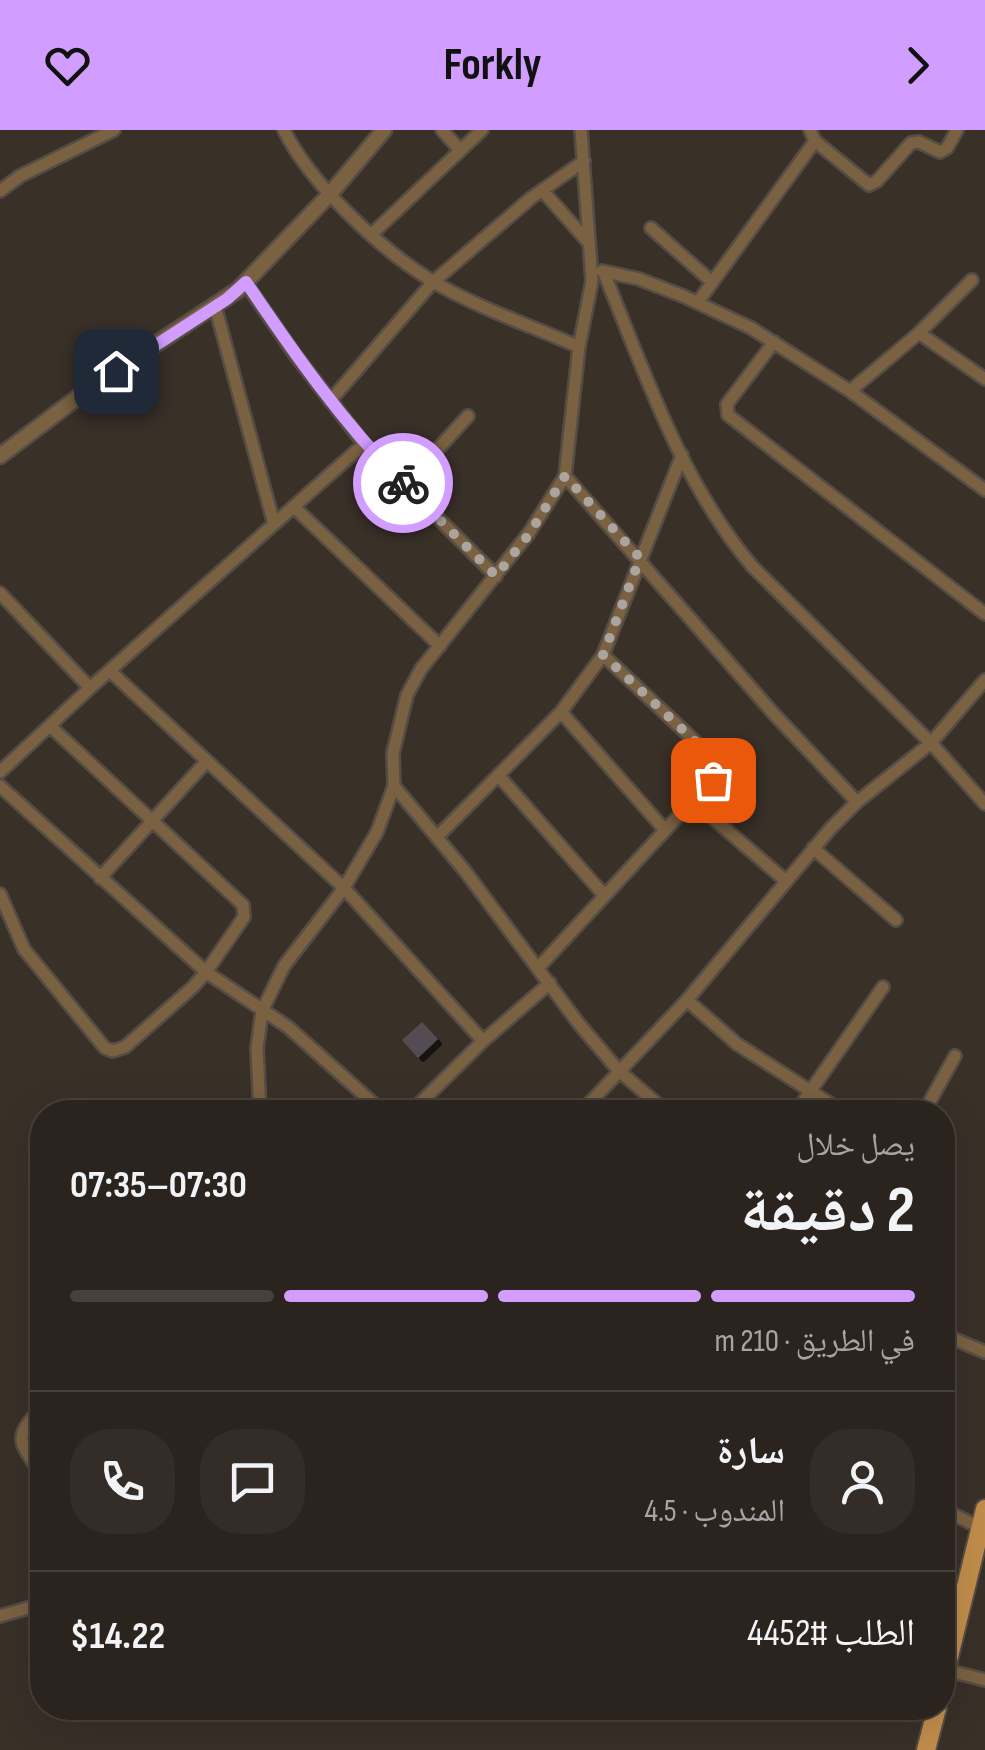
<!DOCTYPE html>
<html lang="ar">
<meta charset="utf-8">
<style>
body{margin:0;font-family:"Sofia Sans Condensed","Noto Naskh Arabic",sans-serif;background:#332c27;color:#f1f3f6;direction:rtl;height:100vh;display:flex;flex-direction:column;font-size:38px;white-space:nowrap}
*{box-sizing:border-box;margin:0}
p{font-size:32px;color:#a6a4a4}
.icon{flex:none;width:55px;height:55px;fill:none;stroke:currentColor;stroke-width:2;stroke-linecap:round;stroke-linejoin:round}
.map{position:relative;flex:1;overflow:hidden;direction:ltr}
.side{position:absolute;left:30px;top:970px;width:925px;height:620px;display:flex;flex-direction:column;background:#2b241e;border-radius:40px;box-shadow:0 10px 40px #0002,0 0 0 2px #47413c;direction:rtl}
.side>*{flex:none}
.pin{position:absolute;display:grid;place-items:center;width:85px;height:85px;color:#fff;margin:-42px;border-radius:20px;box-shadow:0 5px 15px #0006}
.courier{position:absolute;display:grid;place-items:center;width:100px;height:100px;margin:-50px;border:8px solid #d19dfe;border-radius:50%;background:#fff;color:#222;box-shadow:0 2px 12px #0007}
.headline em{font-style:normal;font-weight:700}
.headline div{display:flex;flex-direction:column-reverse}
.headline{display:flex;align-items:center;justify-content:space-between;height:170px;padding:0 40px}
h1{font-size:65px;font-weight:700;line-height:75px}
.bar{display:grid;grid-template-columns:repeat(4,1fr);gap:15px 10px;align-content:center;height:120px;padding:0 40px}
.bar i{height:12px;border-radius:8px;background:#47413c}
.bar .selected{background:#d19dfe}
.bar p{grid-column:span 4}
.line{display:flex;align-items:center;gap:25px;padding:0 40px;border-top:2px solid #47413c}
.line div{flex:1}
.round{display:grid;place-items:center;flex:none;width:105px;height:105px;border-radius:40px;background:#332c27}
header{display:flex;justify-content:space-between;align-items:center;height:130px;padding:0 40px;background:#d19dfe;color:#111;font-size:45px;font-weight:700}
.map>svg:first-child{display:block}
</style>
<header><svg class="icon" aria-label="forward" viewBox="0 0 24 24"><path d="M9 5l7 7-7 7"/></svg>Forkly<svg class="icon" aria-label="heart" viewBox="0 0 24 24"><path d="M12 20l-8-8c-3-5 5-10 8-4 3-6 11-1 8 4z"/></svg></header>
<div class="map">
<svg width="985" height="1620" viewBox="0 0 985 1620">
<defs>
<filter id="shadow"><feDropShadow dx="5" dy="5" stdDeviation="0" flood-color="#0009"/></filter>
</defs>
<rect width="100%" height="100%" fill="#393028"/>
<!-- building -->
<path fill="#554b53" filter="url(#shadow)" d="M422 892 438 909 418 928 402 910Z"/>
<g fill="none" stroke-linecap="round" stroke-linejoin="round">
<!-- minor casing -->
<g stroke="#554d45" stroke-width="16">
<path id="minor" d="M284 0C310 53 379 118 429 149 472 176 532 196 579 217
M442 0 460 20
M815 11 869 55 877 51 911 13 919 12 940 22 947 18 957 0
M542 60 589 113
M0 61 20 46 114 0
M651 98 712 152
M373 103 482 0
M602 141 639 149 683 166 751 198 850 261 985 360
M604 143C645 243 681 352 752 436L931 613 985 674
M245 152 296 226 364 314 496 446
M698 172 815 11 810 0
M215 176 274 394
M919 203 972 150
M774 212 727 274 728 285 985 484
M850 261 919 203 985 249
M330 271 433 152 531 68 584 31
M565 346 773 583 857 672
M405 355 468 286
M295 378 440 516
M0 463 90 558 0 642
M110 541 344 758 483 911 550 853
M90 558 364 314
M561 582 665 700
M50 596 243 775 244 787 206 842 288 897 383 982
M498 645 604 765
M0 656 206 842 193 857 125 917 113 921 105 918 24 819 0 764
M394 656 465 741 579 894 619 941 667 982
M694 672 786 751
M438 706 561 582 603 525 682 325
M813 718 896 790
M100 748 206 632
M539 837 718 643 714 629 603 525
M687 870 737 914 843 982
M260 982 257 918 262 881 284 836 344 758 377 702 394 656 393 623 407 565 421 539 529 403 565 346 579 217 592 151 581 0
M411 982 483 911
M581 982 687 870 831 698 857 672 931 613 985 550
M796 982 883 857
M924 982 955 926
M942 1204 985 1222
M42 1278C11 1309 20 1312 42 1345
M942 1379 979 1397
M0 1486 42 1474
M946 1540 985 1550"/>
</g>
<!-- tertiary casing -->
<g stroke="#554d45" stroke-width="19">
<path id="tertiary" d="M0 326 94 255 238 160 330 64 384 0"/>
</g>
<!-- primary casing -->
<g stroke="#554d45" stroke-width="22">
<path id="primary" d="M942 1555 985 1379
M926 1620 937 1578"/>
</g>
<!-- minor -->
<use href="#minor" stroke="#7a6142" stroke-width="11"/>
<!-- tertiary -->
<use href="#tertiary" stroke="#7a6142" stroke-width="14"/>
<!-- primary -->
<use href="#primary" stroke="#c18d4b" stroke-width="18"/>
</g>
<g fill="none" stroke-linecap="round" stroke-linejoin="round">
<!-- done -->
<path stroke="#aca59f" stroke-width="10" stroke-dasharray="0 18" d="M403 353 496 446 530 403 565 346 640 428 603 525 714 629 718 642 713 650"/>
<!-- route -->
<path stroke="#d19dfe" stroke-width="12" d="M116 241 227 169 246 152C294 223 342 292 403 353"/>
</g>
</svg>
<div class="pin" style="left:713px;top:650px;background:#ea580c"><svg class="icon" aria-label="bag" viewBox="0 0 24 24"><path d="M5 8h14l-1 12H6zM9 8a3 3 0 0 1 6 0"/></svg></div>
<div class="pin" style="left:116px;top:241px;background:#1f2937"><svg class="icon" aria-label="home" viewBox="0 0 24 24"><path d="M3 11l9-7 9 7M6 9v11h12V9"/></svg></div>
<div class="courier" style="left:403px;top:353px"><svg class="icon" aria-label="bike" viewBox="0 0 24 24"><circle cx="6" cy="16" r="4"/><circle cx="18" cy="16" r="4"/><path d="M6 16l4-8h5l3 8M10 8l3 8H6M13 5h3"/></svg></div>
<section class="side">
<div class="headline"><div><h1>2 دقيقة</h1><p>يصل خلال</p></div><em>07:30–07:35</em></div>
<div class="bar"><i class="selected"></i><i class="selected"></i><i class="selected"></i><i></i><p>في الطريق · 210 m</p></div>
<div class="line" style="height:180px"><a class="round"><svg class="icon" aria-label="person" viewBox="0 0 24 24"><circle cx="12" cy="8" r="4"/><path d="M4 21q1-7 8-7t8 7"/></svg></a><div><b>سارة</b><p>المندوب · 4.5</p></div><a class="round"><svg class="icon" aria-label="chat" viewBox="0 0 24 24"><path d="M4 5h16v11H9l-5 4z"/></svg></a><a class="round"><svg class="icon" aria-label="phone" viewBox="0 0 24 24"><path d="M5 4h4l2 5-3 2q2 4 5 5l2-3 5 2v4C11 20 4 13 5 4z"/></svg></a></div>
<div class="line" style="height:130px"><div>الطلب #4452</div><b>$14.22</b></div>
</section>
</div>
